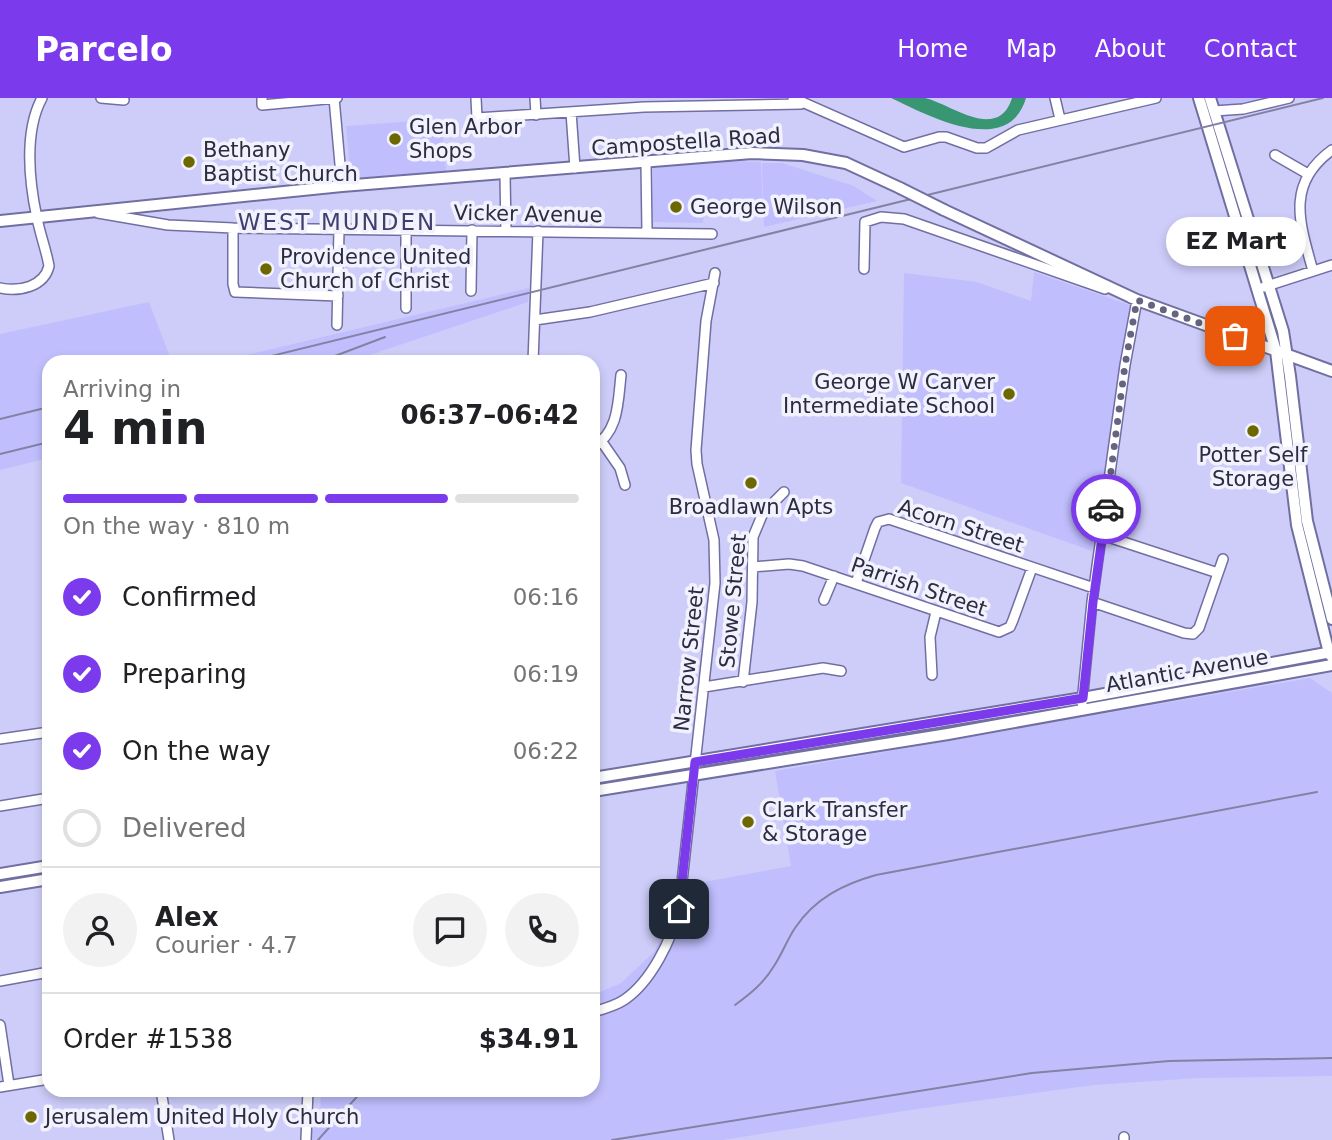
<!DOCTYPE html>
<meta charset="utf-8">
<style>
body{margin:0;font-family:"DejaVu Sans",sans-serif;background:#f2f2f2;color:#202124;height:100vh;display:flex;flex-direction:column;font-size:26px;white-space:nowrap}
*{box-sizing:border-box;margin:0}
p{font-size:23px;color:#757577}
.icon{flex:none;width:38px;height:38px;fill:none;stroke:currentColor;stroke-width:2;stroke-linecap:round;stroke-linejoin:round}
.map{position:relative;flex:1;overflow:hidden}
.side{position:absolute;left:42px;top:257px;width:558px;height:742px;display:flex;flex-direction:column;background:#fff;border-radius:21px;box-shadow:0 4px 10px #0003}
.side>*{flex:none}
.pin{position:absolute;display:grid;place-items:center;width:60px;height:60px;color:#fff;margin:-30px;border-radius:14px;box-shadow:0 4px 10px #0006}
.courier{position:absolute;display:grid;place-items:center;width:70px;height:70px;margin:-35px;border:5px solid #7c3aed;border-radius:50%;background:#fff;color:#222;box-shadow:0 2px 9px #0007}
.bubble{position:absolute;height:49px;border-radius:24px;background:#fff;box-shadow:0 4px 10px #0003;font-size:23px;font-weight:800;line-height:49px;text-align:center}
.summary em{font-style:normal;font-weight:800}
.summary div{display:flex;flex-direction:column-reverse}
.summary{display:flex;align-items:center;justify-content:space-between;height:119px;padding:0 21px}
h1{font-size:46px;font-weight:800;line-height:52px}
.bar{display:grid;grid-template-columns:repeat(4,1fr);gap:10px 7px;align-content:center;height:84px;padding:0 21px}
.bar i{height:9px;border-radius:5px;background:#e0e0e0}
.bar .current{background:#7c3aed}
.bar p{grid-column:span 4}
.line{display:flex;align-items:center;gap:18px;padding:0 21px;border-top:2px solid #e0e0e0}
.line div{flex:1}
.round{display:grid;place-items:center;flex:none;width:74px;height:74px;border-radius:37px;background:#f2f2f2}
ol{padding:0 21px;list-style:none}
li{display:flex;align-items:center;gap:21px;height:77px}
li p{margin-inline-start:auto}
li .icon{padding:7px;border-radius:50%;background:#7c3aed;color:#fff;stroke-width:4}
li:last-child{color:#757577}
li i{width:38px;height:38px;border:4px solid #e0e0e0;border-radius:50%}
header{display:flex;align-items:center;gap:42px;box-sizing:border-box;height:98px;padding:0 35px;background:#7c3aed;color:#fff}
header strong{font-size:33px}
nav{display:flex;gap:38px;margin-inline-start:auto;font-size:24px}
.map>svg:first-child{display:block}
</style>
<header>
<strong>Parcelo</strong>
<nav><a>Home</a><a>Map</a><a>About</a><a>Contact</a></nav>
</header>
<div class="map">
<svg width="1332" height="1042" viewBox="0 0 1332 1042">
<rect width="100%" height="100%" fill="#cecdfa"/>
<!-- built -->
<path fill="#c0befd" d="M1216 0H1271L1237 9 1219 10Z
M441 21 446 73 358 80 350 72 346 28Z
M728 63 761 64 763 118 704 115 703 125 653 124V70Z
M762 65H782L854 88 877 103 764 129Z
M1034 174 1130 207 1092 453 901 385 904 175 977 184 1031 203Z
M529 190 528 204 349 264H217Z
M149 204 172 264H49V360L0 372V236Z
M1310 580 1332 595V978L1198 980 1094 987 910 1012 723 1042H303L320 1024 321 992H593V897L621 885 654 854 666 830 671 794 693 786 791 768 775 673Z"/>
<!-- water -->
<path fill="#399673" d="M891 0C902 0 915 0 925 0 949 5 998 45 1012 0H1026C1008 61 927 17 891 0Z"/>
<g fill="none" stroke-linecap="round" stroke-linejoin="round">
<!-- minor casing -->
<g stroke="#716fa1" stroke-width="12">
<path id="minor" d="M101 0 124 2
M262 0V7L337 0
M334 0 342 88
M476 0 477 20 644 9 801 6
M535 0 536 17
M793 0 904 49 939 39H946L977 50H986L1018 32 1156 0
M1055 0 1060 21
M1214 13 1243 11 1289 0
M571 14 575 70
M1275 57 1308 76
M646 64 647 134
M505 77 506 133
M98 115 168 127 233 130 712 136
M233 130V186L235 194 338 198
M406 132V210
M864 171 865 124 881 119 904 121 1105 191
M1313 173C1300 126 1285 86 1332 52
M1264 189 1332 167
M0 190C19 194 44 189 49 168 46 151 40 136 37 120 29 83 24 33 42 0
M471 193 472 132
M535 222 590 214 714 185
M337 227 339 131
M533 264 538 133
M602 344 620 370 625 387
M593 349C619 334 618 304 621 277
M1102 437 1218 475
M753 469 789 466 803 468 999 534 1010 529 1013 522 1032 470
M856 485 875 430 878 424 889 421 1094 490
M824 502 834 478
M1092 504 1184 535 1193 536 1199 530 1223 461
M932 577 930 539 936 514
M743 584 752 504 753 439 763 415 784 394
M704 589 823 570 841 573
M1082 605 1092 504 1125 267 1137 202 1131 200
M0 641 49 634
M0 708 49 700
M0 883 49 874
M593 914C604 911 615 908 624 902 651 884 672 841 679 811L715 485 714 442 697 366 696 352 706 223 715 175
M0 927 9 987
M0 989 49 981
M161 992 169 1042
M1124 1039V1042
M306 1042 308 992"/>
</g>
<!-- major casing -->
<g stroke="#716fa1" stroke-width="14">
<path id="major" d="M1199 0 1276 253 1297 427 1329 555 1332 559
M1210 0 1283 233 1290 278 1307 423 1332 521
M944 112 1137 202 1332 273
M0 123 342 88 752 55 803 57 846 65 900 90
M593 680 1083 600 1332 554
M593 693 948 636 1332 567
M0 776 49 768
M0 789 49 781"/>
</g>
<!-- minor -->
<use href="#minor" stroke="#fff" stroke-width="9"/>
<!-- major -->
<use href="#major" stroke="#fff" stroke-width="10"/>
<!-- rail -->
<path stroke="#8382a4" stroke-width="2" d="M247 264 1323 0
M319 264 385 239
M0 321 49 309
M0 356 49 344
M735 907C750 896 764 885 774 868 782 856 787 842 795 830 815 800 844 786 876 777L1317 694
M318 1042 363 992
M612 1042 1032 975 1169 963 1332 960"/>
<!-- major-bridge casing -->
<g stroke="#716fa1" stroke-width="14" stroke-linecap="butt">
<path id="major-bridge" d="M900 90 944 112"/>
</g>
<!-- major-bridge -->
<use href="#major-bridge" stroke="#fff" stroke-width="10"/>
</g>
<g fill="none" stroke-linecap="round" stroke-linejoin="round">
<!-- done -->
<path stroke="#656481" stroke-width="7" stroke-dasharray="0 12.6" d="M1106 411 1125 267 1137 202 1235 238"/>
<!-- route -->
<path stroke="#7c3aed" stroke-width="9" d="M679 811 695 664 1083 600 1093 504 1106 411"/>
</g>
<!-- markers -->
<g fill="#6d6700" stroke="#f2f2fe" stroke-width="2.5">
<circle cx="395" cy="41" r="7"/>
<circle cx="189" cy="64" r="7"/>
<circle cx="676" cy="109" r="7"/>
<circle cx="266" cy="171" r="7"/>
<circle cx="1009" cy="296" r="7"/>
<circle cx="1253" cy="333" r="7"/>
<circle cx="751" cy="385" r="7"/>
<circle cx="748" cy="724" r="7"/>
<circle cx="31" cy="1019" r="7"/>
</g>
<g text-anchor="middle" stroke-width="7" stroke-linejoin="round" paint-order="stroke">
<!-- poi labels -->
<g font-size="21" fill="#2c2b40" stroke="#f2f2fe" text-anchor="start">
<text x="409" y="36">Glen Arbor<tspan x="409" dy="24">Shops</tspan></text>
<text x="203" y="59">Bethany<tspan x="203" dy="24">Baptist Church</tspan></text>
<text x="690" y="116">George Wilson</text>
<text x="280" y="166">Providence United<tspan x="280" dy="24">Church of Christ</tspan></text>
<text x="995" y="291" text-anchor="end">George W Carver<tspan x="995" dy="24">Intermediate School</tspan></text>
<text x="1253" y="364" text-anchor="middle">Potter Self<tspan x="1253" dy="24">Storage</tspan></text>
<text x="751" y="416" text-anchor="middle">Broadlawn Apts</text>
<text x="762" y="719">Clark Transfer<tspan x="762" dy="24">&amp; Storage</tspan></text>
<text x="45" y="1026">Jerusalem United Holy Church</text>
</g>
<!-- street labels -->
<g font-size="21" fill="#2c2b40" stroke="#f2f2fe">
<text transform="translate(686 44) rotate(-4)" y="7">Campostella Road</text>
<text transform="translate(528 116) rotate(1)" y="7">Vicker Avenue</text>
<text transform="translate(961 428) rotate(18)" y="7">Acorn Street</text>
<text transform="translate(919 489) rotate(19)" y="7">Parrish Street</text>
<text transform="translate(733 503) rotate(-85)" y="7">Stowe Street</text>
<text transform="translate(689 561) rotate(-84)" y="7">Narrow Street</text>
<text transform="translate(1187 573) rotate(-10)" y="7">Atlantic Avenue</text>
</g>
<!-- neighbourhood labels -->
<g font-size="23" letter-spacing="2" fill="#413e6c" stroke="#f2f2fe">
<text x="337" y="132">WEST MUNDEN</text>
</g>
</g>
</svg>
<div class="pin" style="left:1235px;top:238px;background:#ea580c"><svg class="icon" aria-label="bag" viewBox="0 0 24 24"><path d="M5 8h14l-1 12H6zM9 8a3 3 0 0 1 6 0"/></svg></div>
<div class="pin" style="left:679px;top:811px;background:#1f2937"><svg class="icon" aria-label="home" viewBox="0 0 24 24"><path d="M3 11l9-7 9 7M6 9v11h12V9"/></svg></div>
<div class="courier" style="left:1106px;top:411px"><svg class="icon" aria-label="car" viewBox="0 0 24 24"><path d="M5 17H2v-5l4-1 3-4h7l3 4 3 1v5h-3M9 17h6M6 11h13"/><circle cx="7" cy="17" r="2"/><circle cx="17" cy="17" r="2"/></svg></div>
<div class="bubble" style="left:1166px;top:119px;width:140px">EZ Mart</div>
<section class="side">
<div class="summary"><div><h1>4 min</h1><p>Arriving in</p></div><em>06:37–06:42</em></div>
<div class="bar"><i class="current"></i><i class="current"></i><i class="current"></i><i></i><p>On the way · 810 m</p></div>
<ol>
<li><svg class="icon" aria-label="check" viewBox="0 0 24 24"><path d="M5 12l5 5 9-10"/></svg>Confirmed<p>06:16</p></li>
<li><svg class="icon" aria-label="check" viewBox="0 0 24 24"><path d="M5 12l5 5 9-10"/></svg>Preparing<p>06:19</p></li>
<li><svg class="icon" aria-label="check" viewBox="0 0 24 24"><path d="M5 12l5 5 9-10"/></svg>On the way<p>06:22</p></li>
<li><i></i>Delivered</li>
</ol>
<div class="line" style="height:126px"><a class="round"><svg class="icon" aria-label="person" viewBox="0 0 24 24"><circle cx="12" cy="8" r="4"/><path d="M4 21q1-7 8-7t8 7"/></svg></a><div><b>Alex</b><p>Courier · 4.7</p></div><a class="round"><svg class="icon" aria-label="chat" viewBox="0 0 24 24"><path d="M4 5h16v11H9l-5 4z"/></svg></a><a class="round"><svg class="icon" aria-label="phone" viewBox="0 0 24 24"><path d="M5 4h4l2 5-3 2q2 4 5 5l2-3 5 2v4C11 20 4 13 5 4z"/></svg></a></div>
<div class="line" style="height:91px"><div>Order #1538</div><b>$34.91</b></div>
</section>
</div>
